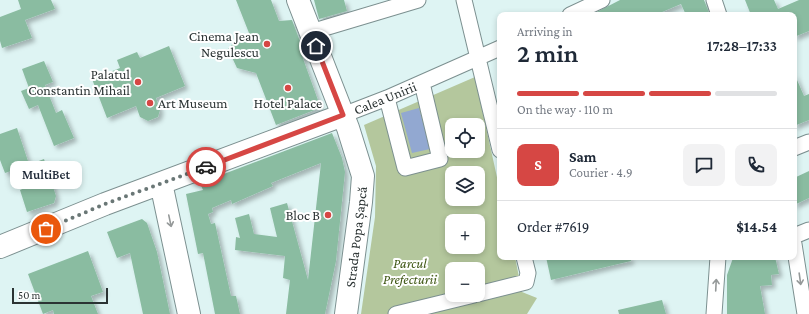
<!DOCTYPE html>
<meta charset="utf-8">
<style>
body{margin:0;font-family:"Crimson Pro",serif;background:#f2f2f3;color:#1f2937;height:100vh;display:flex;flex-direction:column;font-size:15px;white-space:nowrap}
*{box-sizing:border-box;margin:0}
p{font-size:13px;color:#747a83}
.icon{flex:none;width:22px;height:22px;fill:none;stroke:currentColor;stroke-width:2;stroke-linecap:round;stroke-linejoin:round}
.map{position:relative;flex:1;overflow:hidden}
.details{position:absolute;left:497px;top:12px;width:300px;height:248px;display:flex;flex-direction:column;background:#fff;border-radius:8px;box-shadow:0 2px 6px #0003}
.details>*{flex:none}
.controls{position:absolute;left:445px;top:118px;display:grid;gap:8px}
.controls a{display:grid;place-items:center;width:40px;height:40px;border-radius:8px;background:#fff;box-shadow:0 2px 6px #0003;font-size:20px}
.scale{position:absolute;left:12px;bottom:10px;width:96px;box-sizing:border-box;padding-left:4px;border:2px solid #2b3333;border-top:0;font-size:11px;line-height:14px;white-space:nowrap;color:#2b3333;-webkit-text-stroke:3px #fff;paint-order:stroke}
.pin{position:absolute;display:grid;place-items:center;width:34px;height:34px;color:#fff;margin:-17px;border:2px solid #fff;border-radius:50%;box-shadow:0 1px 4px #0007}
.courier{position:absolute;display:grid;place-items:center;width:40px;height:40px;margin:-20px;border:3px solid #d64744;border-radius:50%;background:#fff;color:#222;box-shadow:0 1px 5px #0007}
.bubble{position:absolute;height:28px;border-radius:8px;background:#fff;box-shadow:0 2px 6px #0003;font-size:13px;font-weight:600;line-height:28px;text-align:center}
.summary em{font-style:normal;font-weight:600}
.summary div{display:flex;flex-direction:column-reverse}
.summary{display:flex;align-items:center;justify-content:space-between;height:68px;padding:0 20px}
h1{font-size:26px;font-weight:600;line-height:30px}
.bar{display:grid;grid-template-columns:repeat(4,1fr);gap:6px 4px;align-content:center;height:48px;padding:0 20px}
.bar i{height:5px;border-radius:3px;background:#e0e1e3}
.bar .current{background:#d64744}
.bar p{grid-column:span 4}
.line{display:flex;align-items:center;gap:10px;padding:0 20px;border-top:1px solid #e0e1e3}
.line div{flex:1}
.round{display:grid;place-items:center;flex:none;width:42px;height:42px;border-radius:8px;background:#f2f2f3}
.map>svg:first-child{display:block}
</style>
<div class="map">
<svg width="809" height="314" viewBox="0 0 809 314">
<defs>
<filter id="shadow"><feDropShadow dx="3.5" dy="3.5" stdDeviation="2" flood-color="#0004"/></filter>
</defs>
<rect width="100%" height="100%" fill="#def4f3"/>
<!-- green -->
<path fill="#b4c79d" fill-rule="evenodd" d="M475 77 500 191V257H515L522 292 537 298 527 314H361L375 217 376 166 364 125ZM452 125H478V151H452ZM452 173H478V199H452ZM452 221H478V247H452ZM452 269H478V295H452Z"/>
<!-- water -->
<path fill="#92a8d1" d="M419 108 430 149 412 153 401 113Z"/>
<!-- building -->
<path fill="#8abca1" filter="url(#shadow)" d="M18 0H51L55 9 25 20 32 38 2 48 0 41V17L21 9Z
M236 0H271L279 21 292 20 304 52 301 53 319 103 320 107 317 109 276 125 256 73 237 68 228 49 236 40 249 33Z
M314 0H344L347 11 319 19Z
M620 0H704L710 15H686L681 4 655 15H591Z
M745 0H774L778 9 799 0H809V31L794 37V15H751Z
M169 46 185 86 156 98 160 110 158 117 148 121 140 117 136 106 107 118 92 79 120 68 117 60 137 52 140 58Z
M44 61 53 82 45 85 56 113 62 110 74 138 54 146 38 105 29 109 21 91 29 88 22 69Z
M794 73 804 96 809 94V120L794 126Z
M17 128 29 164 23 167 44 159 56 196 54 203 27 212 20 190 27 187 20 168 5 173 0 160V134Z
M332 133 342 158 345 172 336 261 325 314H286L290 280 283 278 285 256 235 250 236 237 240 238 235 218 249 214 254 234 277 237 270 208 287 203 308 280 321 163 271 183 273 186 232 204 231 200 212 208 213 212 208 214 211 224 215 223 231 296H236L240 314H215L203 253 198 254 186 194 203 190 200 183Z
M809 171V198L794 205V178Z
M142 219 147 223 157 252 170 314H143L130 253 117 258 107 232Z
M88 251 103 292 91 296 98 314H54L53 310 43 314 28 274Z
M546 257H630L631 261 551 280Z
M770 257H775L779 274 771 275 772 285 760 286 765 314H727V275L733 258 755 259Z
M662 300 666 314H619L618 310Z"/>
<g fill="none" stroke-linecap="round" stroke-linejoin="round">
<!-- street casing -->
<g stroke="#7c9090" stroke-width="17">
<path id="street" d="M464 0 500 150
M714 0 719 15
M570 15 602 0
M311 32 418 0
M387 98 405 168 440 159 422 83
M343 115 387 98 500 48
M794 148 809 142
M794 236 809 230
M794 244 805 314
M478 294 526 282 528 273 524 257
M396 314 474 295
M714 314 718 257"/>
</g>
<!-- secondary casing -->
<g stroke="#7c9090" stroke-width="24">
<path id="secondary" d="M298 0 348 128 363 176 361 202 346 314
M161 183 189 314
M0 247 105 204 343 115"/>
</g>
<!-- street -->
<use href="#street" stroke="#fff" stroke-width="15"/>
<!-- secondary -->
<use href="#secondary" stroke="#fff" stroke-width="22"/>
</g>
<!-- one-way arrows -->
<defs><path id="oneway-shaft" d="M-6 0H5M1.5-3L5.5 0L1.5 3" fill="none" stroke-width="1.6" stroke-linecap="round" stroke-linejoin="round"/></defs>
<g stroke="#959999">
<use href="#oneway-shaft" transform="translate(170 221) rotate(78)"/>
<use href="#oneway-shaft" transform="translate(800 279) rotate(82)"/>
<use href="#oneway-shaft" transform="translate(716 285) rotate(-87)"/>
</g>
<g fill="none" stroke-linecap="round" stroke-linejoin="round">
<!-- done -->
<path stroke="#6a7776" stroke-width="4" stroke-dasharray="0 7.2" d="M46 229 105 204 206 167"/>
<!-- route -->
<path stroke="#d64744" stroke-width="5" d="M206 167 343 115 316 46"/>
</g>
<!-- markers -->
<g fill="#d64744" stroke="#fff" stroke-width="1.5">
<circle cx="267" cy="44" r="4"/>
<circle cx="138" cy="82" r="4"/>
<circle cx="288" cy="88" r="4"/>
<circle cx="150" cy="103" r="4"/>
<circle cx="328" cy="215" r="4"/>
</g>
<g text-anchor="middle" stroke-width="4" stroke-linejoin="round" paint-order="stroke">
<!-- poi labels -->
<g font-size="14" fill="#2b3333" stroke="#fff" text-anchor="end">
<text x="259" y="41">Cinema Jean<tspan x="259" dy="16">Negulescu</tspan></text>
<text x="130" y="79">Palatul<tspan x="130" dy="16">Constantin Mihail</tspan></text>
<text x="158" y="108" text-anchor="start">Art Museum</text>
<text x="288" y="108" text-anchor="middle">Hotel Palace</text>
<text x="320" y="220">Bloc B</text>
</g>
<!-- street labels -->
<g font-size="14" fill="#2b3333" stroke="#fff">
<text transform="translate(385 98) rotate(-22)" y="5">Calea Unirii</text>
<text transform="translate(356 237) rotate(-83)" y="5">Strada Popa Șapcă</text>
</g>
<!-- park labels -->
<g font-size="14" font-style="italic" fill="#3e5613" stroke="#fff">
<text x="410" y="268">Parcul<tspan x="410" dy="16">Prefecturii</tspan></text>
</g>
</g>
</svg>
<div class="controls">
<a><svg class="icon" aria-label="locate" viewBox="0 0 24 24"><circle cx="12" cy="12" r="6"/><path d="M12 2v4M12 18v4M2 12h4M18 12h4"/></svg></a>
<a><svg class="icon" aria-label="layers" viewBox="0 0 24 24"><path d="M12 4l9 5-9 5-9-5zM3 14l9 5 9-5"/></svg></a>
<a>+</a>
<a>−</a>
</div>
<div class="scale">50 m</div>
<div class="pin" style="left:46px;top:229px;background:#ea580c"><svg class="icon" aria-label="bag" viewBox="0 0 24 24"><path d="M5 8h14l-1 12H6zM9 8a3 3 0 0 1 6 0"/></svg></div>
<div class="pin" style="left:316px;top:46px;background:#1f2937"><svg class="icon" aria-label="home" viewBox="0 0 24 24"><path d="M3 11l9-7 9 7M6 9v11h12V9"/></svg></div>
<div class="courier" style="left:206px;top:167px"><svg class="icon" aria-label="car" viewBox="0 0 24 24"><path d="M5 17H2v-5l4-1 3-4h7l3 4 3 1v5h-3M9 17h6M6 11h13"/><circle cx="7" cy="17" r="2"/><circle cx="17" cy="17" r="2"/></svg></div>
<div class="bubble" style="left:10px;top:161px;width:72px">MultiBet</div>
<section class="details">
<div class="summary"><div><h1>2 min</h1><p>Arriving in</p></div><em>17:28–17:33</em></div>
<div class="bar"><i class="current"></i><i class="current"></i><i class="current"></i><i></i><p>On the way · 110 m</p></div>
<div class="line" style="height:72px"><b class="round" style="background:#d64744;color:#fff">S</b><div><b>Sam</b><p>Courier · 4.9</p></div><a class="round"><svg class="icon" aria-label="chat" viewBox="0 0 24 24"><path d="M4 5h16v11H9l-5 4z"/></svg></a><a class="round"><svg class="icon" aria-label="phone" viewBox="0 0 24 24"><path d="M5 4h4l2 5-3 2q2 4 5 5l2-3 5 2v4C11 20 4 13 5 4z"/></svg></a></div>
<div class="line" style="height:52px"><div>Order #7619</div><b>$14.54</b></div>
</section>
</div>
